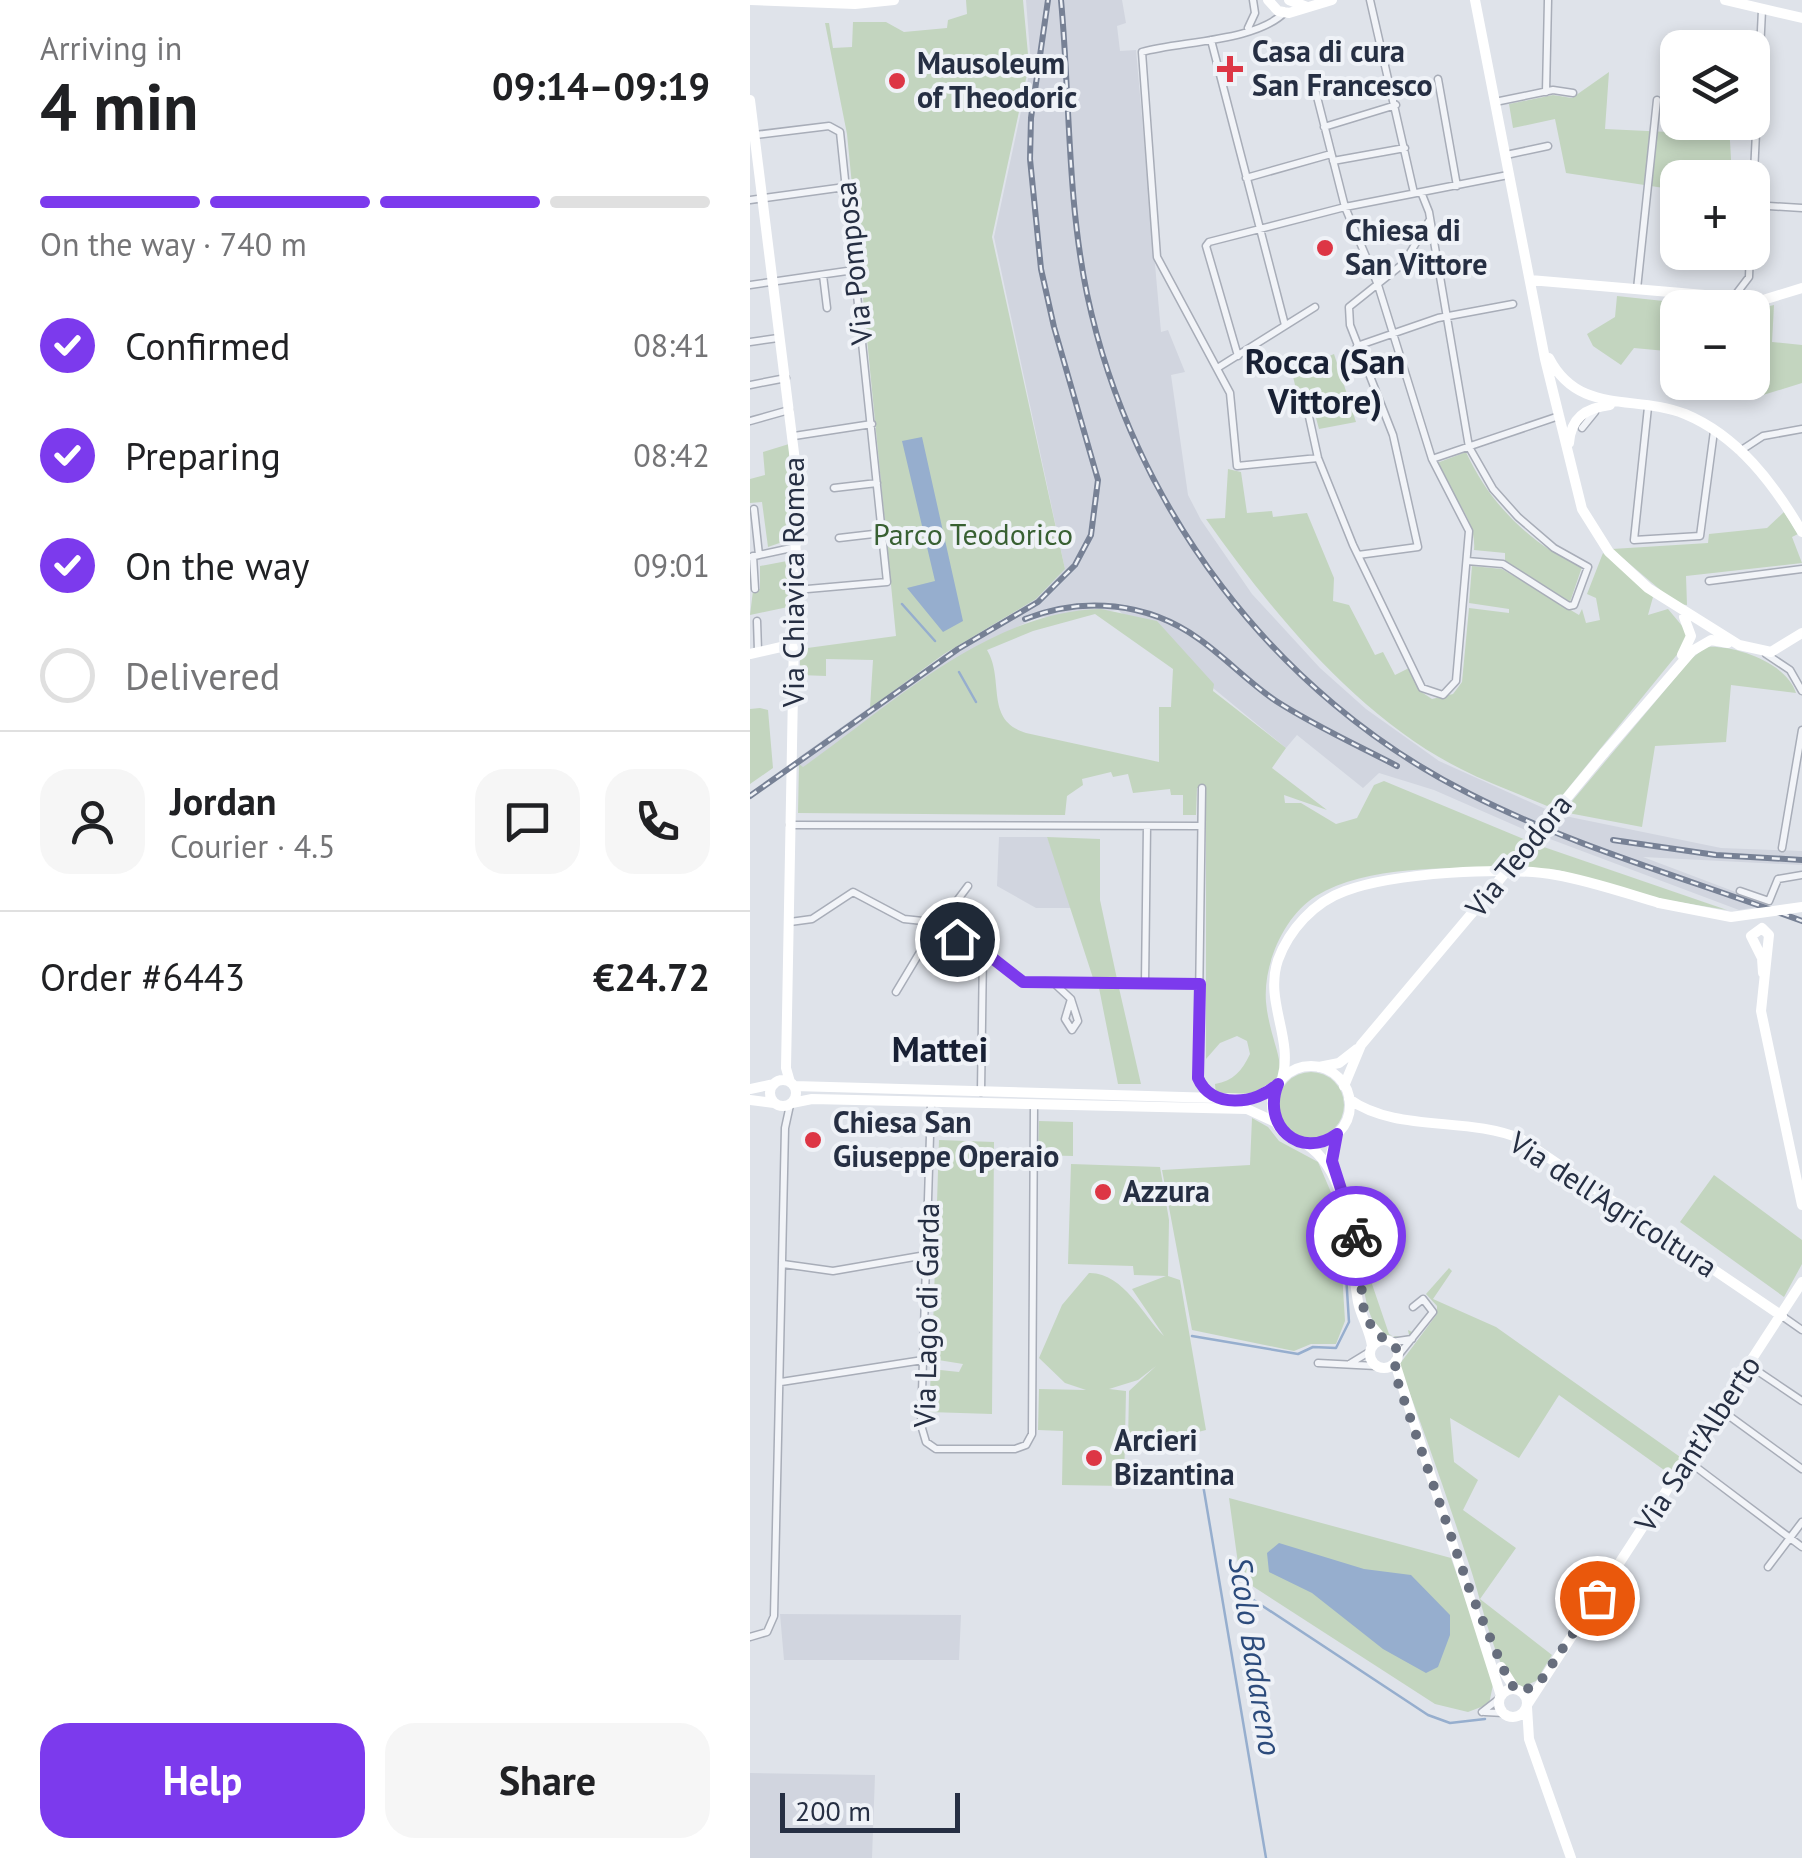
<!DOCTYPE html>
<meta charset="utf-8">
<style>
body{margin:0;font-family:"PT Sans",sans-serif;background:#f6f6f6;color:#202124;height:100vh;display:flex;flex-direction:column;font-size:38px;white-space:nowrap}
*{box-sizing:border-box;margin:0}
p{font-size:32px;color:#757577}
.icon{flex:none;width:55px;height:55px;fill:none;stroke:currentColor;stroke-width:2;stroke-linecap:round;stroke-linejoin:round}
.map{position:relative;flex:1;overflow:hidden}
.side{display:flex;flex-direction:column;background:#fff;width:750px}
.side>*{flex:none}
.tools{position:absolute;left:910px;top:30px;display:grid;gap:20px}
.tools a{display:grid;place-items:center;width:110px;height:110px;border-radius:20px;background:#fff;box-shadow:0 5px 15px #0003;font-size:50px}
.scale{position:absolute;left:30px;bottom:25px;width:180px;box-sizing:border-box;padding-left:10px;border:5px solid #262f43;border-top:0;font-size:28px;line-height:35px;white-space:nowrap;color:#262f43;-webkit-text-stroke:8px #eff2f7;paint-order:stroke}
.pin{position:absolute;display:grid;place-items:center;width:85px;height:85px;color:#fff;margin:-42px;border:5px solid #fff;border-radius:50%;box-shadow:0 2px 10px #0007}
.courier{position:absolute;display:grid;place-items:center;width:100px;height:100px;margin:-50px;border:8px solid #7c3aed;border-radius:50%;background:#fff;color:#222;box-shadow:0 2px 12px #0007}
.overview em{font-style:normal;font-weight:800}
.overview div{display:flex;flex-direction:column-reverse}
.overview{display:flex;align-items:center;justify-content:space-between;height:170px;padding:0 40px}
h1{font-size:65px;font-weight:800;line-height:75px}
.bar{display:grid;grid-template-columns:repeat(4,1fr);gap:15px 10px;align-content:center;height:120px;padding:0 40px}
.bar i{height:12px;border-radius:8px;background:#e0e0e0}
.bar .current{background:#7c3aed}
.bar p{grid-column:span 4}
.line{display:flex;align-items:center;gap:25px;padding:0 40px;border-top:2px solid #e0e0e0}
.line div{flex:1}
.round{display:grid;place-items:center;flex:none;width:105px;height:105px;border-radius:30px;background:#f6f6f6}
ol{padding:0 40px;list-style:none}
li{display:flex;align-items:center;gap:30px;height:110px}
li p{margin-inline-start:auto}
li .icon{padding:10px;border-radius:50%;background:#7c3aed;color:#fff;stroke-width:4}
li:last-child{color:#757577}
li i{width:55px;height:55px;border:5px solid #e0e0e0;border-radius:50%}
.cta{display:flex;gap:20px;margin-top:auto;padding:20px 40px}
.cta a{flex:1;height:115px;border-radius:30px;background:#7c3aed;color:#fff;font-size:40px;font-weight:800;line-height:115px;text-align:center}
.cta a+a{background:#f6f6f6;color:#202124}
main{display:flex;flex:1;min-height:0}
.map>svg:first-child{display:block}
</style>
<main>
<section class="side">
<div class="overview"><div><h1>4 min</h1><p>Arriving in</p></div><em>09:14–09:19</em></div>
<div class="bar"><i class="current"></i><i class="current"></i><i class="current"></i><i></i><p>On the way · 740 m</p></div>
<ol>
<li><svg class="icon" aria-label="check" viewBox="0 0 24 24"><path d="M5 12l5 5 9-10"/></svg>Confirmed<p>08:41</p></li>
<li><svg class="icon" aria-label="check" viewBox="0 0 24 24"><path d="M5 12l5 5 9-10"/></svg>Preparing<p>08:42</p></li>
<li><svg class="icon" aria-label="check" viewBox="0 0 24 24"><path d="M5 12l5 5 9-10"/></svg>On the way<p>09:01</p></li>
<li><i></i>Delivered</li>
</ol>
<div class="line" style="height:180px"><a class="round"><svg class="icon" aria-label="person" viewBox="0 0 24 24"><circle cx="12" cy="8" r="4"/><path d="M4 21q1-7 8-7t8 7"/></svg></a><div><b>Jordan</b><p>Courier · 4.5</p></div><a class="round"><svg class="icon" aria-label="chat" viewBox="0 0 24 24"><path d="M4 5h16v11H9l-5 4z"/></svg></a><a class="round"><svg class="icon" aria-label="phone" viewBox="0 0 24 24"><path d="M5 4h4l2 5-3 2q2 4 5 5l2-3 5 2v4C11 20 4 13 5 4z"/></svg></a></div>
<div class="line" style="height:130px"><div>Order #6443</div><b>€24.72</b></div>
<div class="cta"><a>Help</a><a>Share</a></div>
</section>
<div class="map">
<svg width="1052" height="1858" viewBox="0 0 1052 1858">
<rect width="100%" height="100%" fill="#dfe3ea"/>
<!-- built -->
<path fill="#d1d5df" d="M276 0H372L376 23 367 26 370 51 386 50 411 332 418 330 435 372 421 375 438 495 451 520 502 594 570 668 616 709 689 761 800 811 782 833 684 790 629 773 613 788 547 735 536 748 368 610 286 618 267 627 196 666 52 768 49 764V757L195 654 286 599 315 569 244 237 281 65Z
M810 815 971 848 1052 851V865L893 857 1020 905 989 910 792 836Z
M249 837H297L324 908H286L247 886Z
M30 1614 211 1615 209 1660H34Z
M0 1773 125 1775 122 1858H0Z"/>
<!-- green -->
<path fill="#c3d5bf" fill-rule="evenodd" d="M216 0H273L279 65 242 237 315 569 286 599 194 654 120 708 123 660 76 659V676L50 675V649L146 636 97 134 75 23H79L83 48 102 47 103 22H136L154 32 197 28 198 20 217 14Z
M859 72 855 129 940 133 941 123H979L982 177 928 178 927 190 816 173 805 119 763 128 759 104 803 95 822 98Z
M867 296 969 307 928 308 927 352 884 348 871 365 843 346 837 334 865 317Z
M1024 305 1022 342 1052 345V383L1013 395 1010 369 1003 362V310Z
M584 354 606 422 569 429 560 396 548 398 542 372Z
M39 444 41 539 18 547 12 502 0 503V479L15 475 13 452Z
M716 452C739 503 781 545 832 567L820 602 755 561V553L724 550C727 518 698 494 687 463Z
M478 469 491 472 497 513 522 511 523 517 557 513 584 578 583 601 599 605 625 655 633 652 645 675 659 668 670 691 682 699 703 694 712 682 719 608 759 613V609L719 603 722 566 752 569 829 615 832 609 836 623 850 620 846 598 837 594 853 553 903 597 898 615 918 609 938 633 934 646 802 808C772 795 740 784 711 769 608 718 521 611 456 519L475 518Z
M1034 512 1048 534 1042 537 1052 563 936 576 937 605 927 604 862 549 958 543 959 534 1017 528Z
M37 561 38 607 0 615 3 591 10 589V566Z
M351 609 407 621 464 684 463 691 536 748 522 768 577 810 534 795 535 803H551L586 824 607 818 624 785 634 781 776 840 754 866C696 870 618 864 566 896 534 916 513 964 516 1002 521 1060 565 1095 466 1095L465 1084C483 1081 492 1071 500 1054L497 1041 487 1036 470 1043 456 1059V788H447L446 815H433V795H421L420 789 383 793 378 774 363 777 361 772 332 779 333 785 317 796 315 815 48 813 49 764 53 767C140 706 239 611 351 609ZM345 614 423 669 421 707H409V762L276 733C234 720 255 680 237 650L283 631Z
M956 647C985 645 1037 663 1046 693L981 685 976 742 905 746 892 827 813 812 941 659Z
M10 708 18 710 23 768 0 784V709Z
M297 837 350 839V900L367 979 343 978Z
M785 844 977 910 910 899 808 870 767 867Z
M349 988H369L391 1084H368Z
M528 1105a33 33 0 1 1 66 0a33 33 0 1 1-66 0Z
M502 1118 518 1127 529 1141 568 1162 589 1211 597 1247 591 1256 595 1321 586 1344H561L544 1351 442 1330 412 1170 500 1165Z
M289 1121 323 1122V1156L288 1155Z
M189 1140 244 1142 242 1414 179 1412 181 1369 209 1372 213 1364 182 1359Z
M321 1164 410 1167 419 1220 418 1276 430 1280 456 1430 396 1445 378 1443 379 1391 406 1366 388 1380 359 1389 376 1391 374 1486 312 1485 313 1431 288 1430 289 1389 336 1390 315 1383 289 1358 312 1305 339 1273C373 1272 394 1317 414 1336L382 1289 416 1276 384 1275 383 1266 318 1264Z
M964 1175 1052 1240V1264L1034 1297 930 1222Z
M621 1221 616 1232 630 1274 622 1284 639 1334 647 1338 659 1335 658 1330 662 1332 673 1321 657 1338 631 1334C607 1302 613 1261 616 1223Z
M699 1268 702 1271 683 1299 746 1327 933 1459 921 1475 809 1395 769 1458 700 1418 704 1462 728 1480 713 1510 766 1548 730 1599 802 1655 786 1681 772 1687C764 1685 764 1686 759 1679 741 1648 732 1604 721 1570 698 1501 675 1432 649 1365L687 1314V1306L676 1294Z
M479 1498 701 1558 744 1680 739 1704 718 1712 685 1704 490 1578Z"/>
<!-- water -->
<path fill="#96aece" d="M172 437 213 621 193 632 157 588 185 581 152 441Z
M529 1543 614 1569 661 1575 700 1615V1635L688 1667 676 1673 633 1649 562 1593 519 1572 517 1553Z"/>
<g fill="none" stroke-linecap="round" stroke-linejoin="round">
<!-- stream -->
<path stroke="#96aece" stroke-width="2.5" d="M152 604 185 641
M209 672 226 702
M442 1336 548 1354 563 1347 586 1348 599 1322 595 1259
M449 1461 516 1858
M499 1597 678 1715 700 1723 735 1719"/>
<!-- street casing -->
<g stroke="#a8adb8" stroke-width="9">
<path id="street" d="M620 0 664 193
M535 12C506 42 429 41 392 52L407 257 480 393 487 466 568 458
M498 28 505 13 503 0
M461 40 535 325
M688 79 707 186
M796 92 798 0
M745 102 803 90 823 93
M574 127 646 105
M5 135 79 126 90 132 137 582 46 590
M756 155 798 146
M583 161 655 148
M496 178 581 154
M671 192 679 212 719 447 743 489 768 517 804 548 838 567 824 605 819 606 753 564 717 561
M0 200 95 187
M1003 205 1052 208
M1002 214 1012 10
M73 275 77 308
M0 285 104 270
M887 289 907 100
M983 298 999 277 1000 252
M0 342 28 338
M607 346 688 318 763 304
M488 356 456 246 459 242 595 207 758 175
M469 367 565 307
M0 385 36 378
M898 407 884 540 950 536 964 431
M558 412 553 404 548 405 558 412 568 458 603 545 672 688 693 695 706 681 719 531 682 459 628 285 595 207 563 81
M0 421 39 410
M832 428 845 412
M44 436 122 424
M990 451 1013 436 1052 429
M682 459 809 416
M84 488 127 483
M89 538 132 533
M9 555 46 547
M608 555 668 547 643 435 600 325 599 307 654 263 679 221
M3 556 5 589
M0 557 9 555 4 509
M959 581 1052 569
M7 621 8 651
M1016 654 1040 670 1052 691
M452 788 448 1078 463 1098
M40 825 451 826
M1032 848 1052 730
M990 891 1019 901 1028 879 1052 875
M40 922 62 919 103 892 154 919 192 923 199 939 193 945H180L172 937 175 924
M198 928 203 906 218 886
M200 934 233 949 273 982 449 984
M395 983 397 826
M306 985 321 999 315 1019 322 1030 328 1021 321 999
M146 992 176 942
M231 1092 233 951
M181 1103 171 1425 176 1442 186 1449H265L276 1445 282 1434 284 1105
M33 1264 83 1271 176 1255
M1032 1316 1052 1330
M641 1342 662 1339
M647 1357 683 1312 673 1299 663 1307
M568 1363 626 1366
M601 1363 619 1352
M1000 1366 1052 1401
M31 1382 173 1360
M971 1410 1052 1469
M938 1461 1052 1547
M1018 1567 1052 1522
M0 1637 17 1632 24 1616 35 1128 40 1105
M732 1712 750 1698
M735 1712 754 1713"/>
</g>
<!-- street -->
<use href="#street" stroke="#f2f4f8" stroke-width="6"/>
<!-- secondary -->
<path stroke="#fff" stroke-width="10" d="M0 0 105 4 144 0
M518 0 528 11 539 13 582 0
M539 0 557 7
M725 0 795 359 832 509 859 552 898 588 989 645 1021 652 1052 633
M975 0 1052 18
M0 100 47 477 36 1068 40 1082
M780 280 1013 300 1052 288
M799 358C829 416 885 394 935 414 988 436 1024 484 1052 532
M819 443C821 418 835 408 860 405
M0 654 44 644
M932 655 941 636 934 617
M854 753 942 651 961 640 978 643
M1013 973 1012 958 1001 936 1012 928 1019 935 1011 1011 1052 1205
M522 1105a39 39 0 1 1 78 0a39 39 0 1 1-78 0Z
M569 1067 589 1063 607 1049
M532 1079C544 1038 514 1002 528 960 539 930 564 902 595 891 644 873 755 866 806 875 841 881 875 893 909 903
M20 1093a13 13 0 1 1 26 0a13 13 0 1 1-26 0Z
M44 1086 503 1099 528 1084
M594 1086 611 1045 722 913
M0 1089 24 1084
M599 1099C646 1133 718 1116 771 1139L1032 1316
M0 1100 24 1103
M42 1103 62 1099 497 1109 525 1122
M556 1144C603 1175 599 1252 608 1302 611 1317 620 1330 622 1346
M585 1171 581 1154 587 1134
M619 1323 633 1340
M620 1354a14 14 0 1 1 28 0a14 14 0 1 1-28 0Z
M645 1363 751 1696
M751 1667 765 1689
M749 1703a14 14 0 1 1 28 0a14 14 0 1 1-28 0Z
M777 1705 1052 1282
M777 1707 779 1739 821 1858"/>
<!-- rail casing -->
<g stroke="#778195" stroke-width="6">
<path id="rail" d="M311 0C320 97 317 198 337 294 382 507 525 696 720 794 824 847 942 880 1052 921
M275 619C333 596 398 602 449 639 476 658 499 683 526 701 565 726 607 745 647 766
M0 796 208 649 288 602 325 565 341 535 348 480 304 327 291 269 280 159 281 118 298 0
M863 840 966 855 1052 860"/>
</g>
<!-- rail -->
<use href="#rail" stroke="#eff2f7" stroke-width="2.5" stroke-dasharray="8" stroke-linecap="butt"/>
<!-- secondary-bridge -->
<path stroke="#fff" stroke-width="10" d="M909 903 981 917 1052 907
M722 913 854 753"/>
</g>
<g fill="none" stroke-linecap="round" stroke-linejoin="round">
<!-- done -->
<path stroke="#676e7d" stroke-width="10" stroke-dasharray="0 18" d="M606 1236 614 1312 624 1331 646 1348 645 1374 720 1591 760 1684 772 1692 790 1682 847 1598"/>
<!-- route -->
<path stroke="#7c3aed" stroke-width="12" d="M207 939 232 950 273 982 450 984 448 1078C461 1109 506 1105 528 1084 511 1125 550 1161 587 1134L582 1161 606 1236"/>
</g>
<!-- markers -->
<g fill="#dd3645" stroke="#eff2f7" stroke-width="4">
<path d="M475 54h10v10h10v10h-10v10h-10v-10h-10v-10h10z"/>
<circle cx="147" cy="81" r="10"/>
<circle cx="575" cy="248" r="10"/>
<circle cx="63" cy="1140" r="10"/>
<circle cx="353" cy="1192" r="10"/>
<circle cx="344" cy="1458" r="10"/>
</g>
<g text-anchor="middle" stroke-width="8" stroke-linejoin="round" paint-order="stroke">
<!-- poi labels -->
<g font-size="30" font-weight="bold" fill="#262f43" stroke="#eff2f7" text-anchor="start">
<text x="502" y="62">Casa di cura<tspan x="502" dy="34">San Francesco</tspan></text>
<text x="167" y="74">Mausoleum<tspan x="167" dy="34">of Theodoric</tspan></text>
<text x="595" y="241">Chiesa di<tspan x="595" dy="34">San Vittore</tspan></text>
<text x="83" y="1133">Chiesa San<tspan x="83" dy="34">Giuseppe Operaio</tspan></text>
<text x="373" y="1202">Azzura</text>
<text x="364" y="1451">Arcieri<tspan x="364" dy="34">Bizantina</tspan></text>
</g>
<!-- street labels -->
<g font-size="30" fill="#262f43" stroke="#eff2f7">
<text transform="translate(104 263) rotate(-96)" y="10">Via Pomposa</text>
<text transform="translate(44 582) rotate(-90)" y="10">Via Chiavica Romea</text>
<text transform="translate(769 856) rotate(-51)" y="10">Via Teodora</text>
<text transform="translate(863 1205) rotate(33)" y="10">Via dell'Agricoltura</text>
<text transform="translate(177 1315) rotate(-89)" y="10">Via Lago di Garda</text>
<text transform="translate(948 1444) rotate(-57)" y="10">Via Sant'Alberto</text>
</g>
<!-- park labels -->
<g font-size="30" fill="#386032" stroke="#eff2f7">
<text x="223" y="545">Parco Teodorico</text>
</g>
<!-- water labels -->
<g font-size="32" font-style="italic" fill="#2c4b7c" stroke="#eff2f7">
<text transform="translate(505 1656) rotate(81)" y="11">Scolo Badareno</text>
</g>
<!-- quarter labels -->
<g font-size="35" font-weight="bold" fill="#182034" stroke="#eff2f7">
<text x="575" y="374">Rocca (San<tspan x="575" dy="40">Vittore)</tspan></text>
<text x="190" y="1062">Mattei</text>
</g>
</g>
</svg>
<div class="tools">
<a><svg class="icon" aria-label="layers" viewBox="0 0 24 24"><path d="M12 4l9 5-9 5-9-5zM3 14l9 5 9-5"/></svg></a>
<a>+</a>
<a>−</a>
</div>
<div class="scale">200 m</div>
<div class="pin" style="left:847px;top:1598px;background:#ea580c"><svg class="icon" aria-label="bag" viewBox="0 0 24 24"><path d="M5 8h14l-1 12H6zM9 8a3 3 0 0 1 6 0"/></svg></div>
<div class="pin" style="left:207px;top:939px;background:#1f2937"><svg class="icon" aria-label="home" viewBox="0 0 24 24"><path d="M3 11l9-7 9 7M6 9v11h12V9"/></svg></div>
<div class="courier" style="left:606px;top:1236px"><svg class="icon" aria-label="bike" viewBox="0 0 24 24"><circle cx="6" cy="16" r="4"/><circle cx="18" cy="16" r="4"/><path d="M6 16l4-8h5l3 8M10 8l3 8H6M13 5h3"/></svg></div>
</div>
</main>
